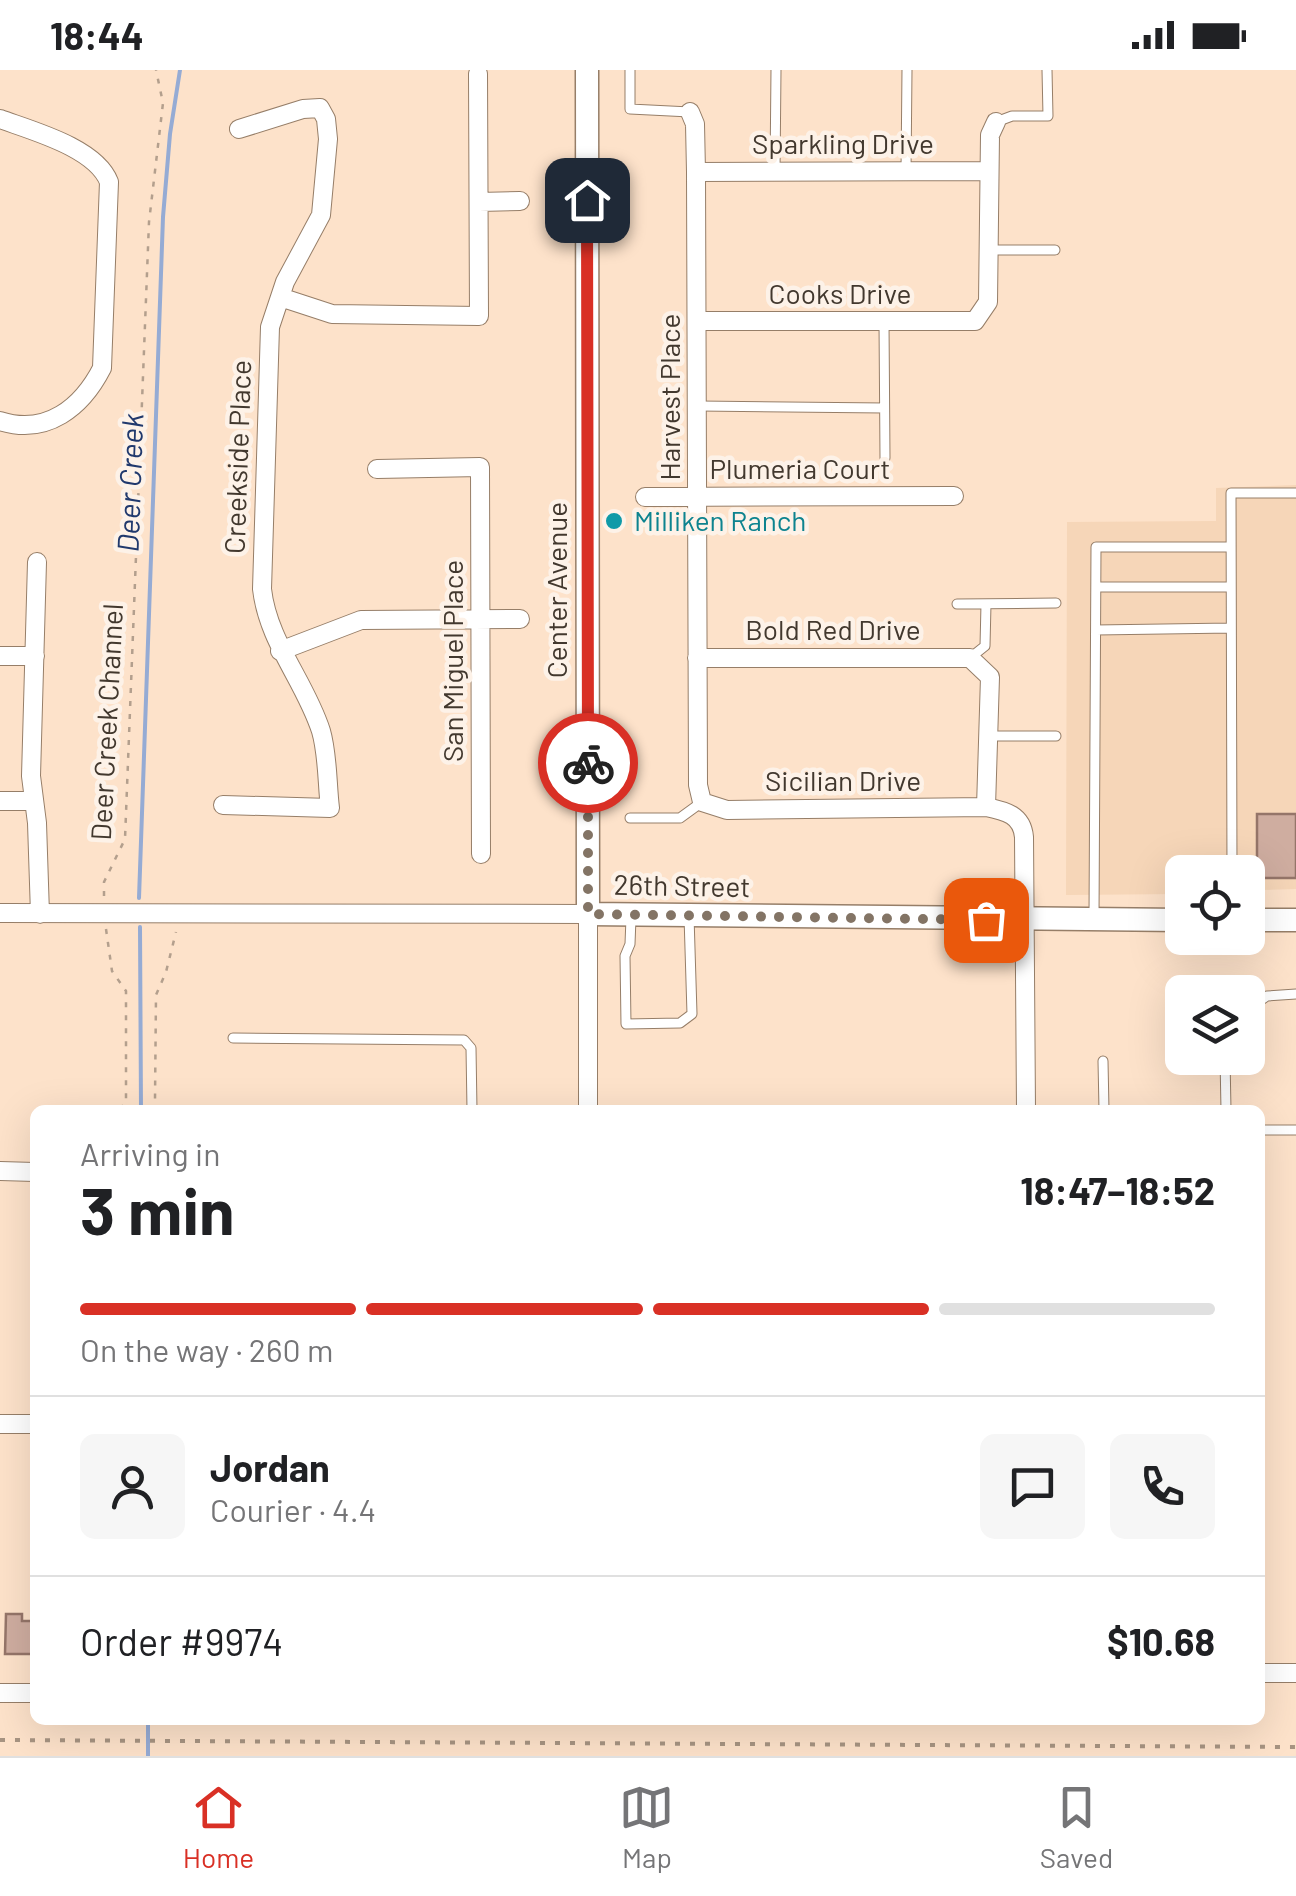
<!DOCTYPE html>
<meta charset="utf-8">
<style>
body{margin:0;font-family:Barlow,sans-serif;background:#f6f6f6;color:#202124;height:100vh;display:flex;flex-direction:column;font-size:38px;white-space:nowrap}
*{box-sizing:border-box;margin:0}
p{font-size:32px;color:#757577}
.icon{flex:none;width:55px;height:55px;fill:none;stroke:currentColor;stroke-width:2;stroke-linecap:round;stroke-linejoin:round}
.map{position:relative;flex:1;overflow:hidden}
.sheet{position:absolute;left:30px;top:1035px;width:1235px;height:620px;display:flex;flex-direction:column;background:#fff;border-radius:15px;box-shadow:0 10px 40px #0002}
.sheet>*{flex:none}
.tools{position:absolute;left:1165px;top:785px;display:grid;gap:20px}
.tools a{display:grid;place-items:center;width:100px;height:100px;border-radius:15px;background:#fff;box-shadow:0 10px 40px #0002;font-size:50px}
.pin{position:absolute;display:grid;place-items:center;width:85px;height:85px;color:#fff;margin:-42px;border-radius:20px;box-shadow:0 5px 15px #0006}
.courier{position:absolute;display:grid;place-items:center;width:100px;height:100px;margin:-50px;border:8px solid #d93025;border-radius:50%;background:#fff;color:#222;box-shadow:0 2px 12px #0007}
.head em{font-style:normal;font-weight:700}
.head div{display:flex;flex-direction:column-reverse}
.head{display:flex;align-items:center;justify-content:space-between;height:170px;padding:0 50px}
h1{font-size:65px;font-weight:700;line-height:75px}
.bar{display:grid;grid-template-columns:repeat(4,1fr);gap:15px 10px;align-content:center;height:120px;padding:0 50px}
.bar i{height:12px;border-radius:8px;background:#e0e0e0}
.bar .current{background:#d93025}
.bar p{grid-column:span 4}
.line{display:flex;align-items:center;gap:25px;padding:0 50px;border-top:2px solid #e0e0e0}
.line div{flex:1}
.round{display:grid;place-items:center;flex:none;width:105px;height:105px;border-radius:15px;background:#f6f6f6}
.status{display:flex;justify-content:space-between;align-items:center;height:70px;padding:0 50px;background:#fff;direction:ltr}
.status svg{height:28px;fill:currentColor}
.tab-bar{display:flex;justify-content:space-around;align-items:center;height:140px;border-top:2px solid #e0e0e0;background:#fff;font-size:28px;color:#757577}
.tab-bar a{display:grid;justify-items:center;gap:5px}
.tab-bar .current{color:#d93025}
.map>svg:first-child{display:block}
</style>
<div class="status"><b>18:44</b><svg viewBox="0 0 49 12"><path d="M0 12V9h3v3zM5 12V6h3v6zM10 12V3h3v9zM15 12V0h3v12zM26 1h20v11H26zM47 4h2v5h-2z"/></svg></div>
<div class="map">
<svg width="1296" height="1686" viewBox="0 0 1296 1686">
<rect width="100%" height="100%" fill="#fde2ca"/>
<!-- built -->
<path fill="#f6d6b8" d="M1296 415V819L1261 820 1248 823V802H1182V824L1066 825 1067 452 1216 451V418Z"/>
<g fill="none" stroke-linecap="round" stroke-linejoin="round">
<!-- stream -->
<path stroke="#95abd4" stroke-width="4" d="M139 828 163 147 170 64 180 0
M140 857 141 1040
M148 1650V1686"/>
</g>
<!-- building -->
<path fill="#cfada0" stroke="#957569" stroke-width="2.5" d="M1257 744H1296V808H1257Z
M6 1544H22V1551H35L34 1584H5Z"/>
<g fill="none" stroke-linecap="round" stroke-linejoin="round">
<!-- service casing -->
<g stroke="#967e68" stroke-width="11">
<path id="service" d="M630 0V39L690 42
M996 52 1012 46H1048L1047 0
M775 102 776 0
M906 102 907 0
M989 180H1055
M884 252 885 388
M699 336 884 338
M1096 517H1231
M957 534 1056 533
M1096 560 1231 558
M970 588 985 576 986 534
M989 666H1056
M630 748H680L702 732
M1232 802 1231 423H1296
M1094 847 1096 477H1231
M631 848 630 874 625 886 626 954 680 953 692 944 689 846
M1248 939 1267 926 1296 924
M233 968 464 970 471 978 472 1040
M1225 988 1226 1040
M1103 991 1104 1040
M1260 1060H1296"/>
</g>
<!-- minor casing -->
<g stroke="#967e68" stroke-width="20">
<path id="minor" d="M690 42 695 54 696 102 698 715 702 732 727 740 986 737C1006 741 1022 745 1024 767L1026 1040
M0 49C33 61 96 78 109 112L102 298C82 337 47 366 0 351
M696 102 989 101
M479 132 520 131
M280 227 332 244 479 246 478 4
M698 251H975L988 232 990 65 996 52
M377 399 480 397 481 784
M645 427 954 426
M37 492 31 706 37 753 40 844
M280 581 361 550 520 549
M0 586H35
M697 588H970L990 607 986 737
M0 731H33
M223 735 330 738C327 714 328 685 321 661 305 611 268 572 262 519L270 257 285 212 321 145 328 69 326 49 320 38 303 39 239 59
M0 843 588 844V1040
M0 1101 35 1102
M0 1354H35
M1260 1603H1296
M0 1623H35"/>
</g>
<!-- tertiary casing -->
<g stroke="#967e68" stroke-width="25">
<path id="tertiary" d="M587 0 588 844 1182 850
M1248 850H1296"/>
</g>
<!-- path -->
<path stroke="#b39f8d" stroke-width="2.5" stroke-dasharray="5 8" stroke-linecap="butt" d="M104 826V812L125 769 149 152 163 33 156 0
M106 859 112 901 126 921V1031L120 1040
M161 1040 155 1029 156 925 166 902 176 862"/>
<!-- service -->
<use href="#service" stroke="#fff" stroke-width="9"/>
<!-- minor -->
<use href="#minor" stroke="#fff" stroke-width="18"/>
<!-- tertiary -->
<use href="#tertiary" stroke="#fff" stroke-width="22"/>
<!-- rail -->
<path stroke="#a79482" stroke-width="4" stroke-dasharray="5 10" stroke-linecap="butt" d="M0 1670 1296 1677"/>
</g>
<g fill="none" stroke-linecap="round" stroke-linejoin="round">
<!-- done -->
<path stroke="#837465" stroke-width="10" stroke-dasharray="0 18" d="M588 693V844L986 850"/>
<!-- route -->
<path stroke="#d93025" stroke-width="12" d="M587 130 588 693"/>
</g>
<!-- markers -->
<circle fill="#0f9aa8" stroke="#fdf2e8" stroke-width="4" cx="614" cy="451" r="10"/>
<g text-anchor="middle" stroke-width="9" stroke-linejoin="round" paint-order="stroke">
<!-- street labels -->
<g font-size="28" fill="#42382e" stroke="#fdf2e8">
<text x="843" y="84">Sparkling Drive</text>
<text x="840" y="234">Cooks Drive</text>
<text transform="translate(670 327) rotate(-90)" y="10">Harvest Place</text>
<text transform="translate(238 387) rotate(-88)" y="10">Creekside Place</text>
<text x="800" y="409">Plumeria Court</text>
<text transform="translate(557 520) rotate(-90)" y="10">Center Avenue</text>
<text x="833" y="570">Bold Red Drive</text>
<text transform="translate(453 591) rotate(-90)" y="10">San Miguel Place</text>
<text transform="translate(107 652) rotate(-87)" y="10">Deer Creek Channel</text>
<text x="843" y="721">Sicilian Drive</text>
<text transform="translate(682 816) rotate(1)" y="10">26th Street</text>
</g>
<!-- culture labels -->
<g font-size="28" fill="#0d838f" stroke="#fdf2e8" text-anchor="start">
<text x="634" y="461">Milliken Ranch</text>
</g>
<!-- water labels -->
<g font-size="30" font-style="italic" fill="#20396d" stroke="#fdf2e8">
<text transform="translate(131 413) rotate(-88)" y="10">Deer Creek</text>
</g>
</g>
</svg>
<div class="tools">
<a><svg class="icon" aria-label="locate" viewBox="0 0 24 24"><circle cx="12" cy="12" r="6"/><path d="M12 2v4M12 18v4M2 12h4M18 12h4"/></svg></a>
<a><svg class="icon" aria-label="layers" viewBox="0 0 24 24"><path d="M12 4l9 5-9 5-9-5zM3 14l9 5 9-5"/></svg></a>
</div>
<div class="pin" style="left:986px;top:850px;background:#ea580c"><svg class="icon" aria-label="bag" viewBox="0 0 24 24"><path d="M5 8h14l-1 12H6zM9 8a3 3 0 0 1 6 0"/></svg></div>
<div class="pin" style="left:587px;top:130px;background:#1f2937"><svg class="icon" aria-label="home" viewBox="0 0 24 24"><path d="M3 11l9-7 9 7M6 9v11h12V9"/></svg></div>
<div class="courier" style="left:588px;top:693px"><svg class="icon" aria-label="bike" viewBox="0 0 24 24"><circle cx="6" cy="16" r="4"/><circle cx="18" cy="16" r="4"/><path d="M6 16l4-8h5l3 8M10 8l3 8H6M13 5h3"/></svg></div>
<section class="sheet">
<div class="head"><div><h1>3 min</h1><p>Arriving in</p></div><em>18:47–18:52</em></div>
<div class="bar"><i class="current"></i><i class="current"></i><i class="current"></i><i></i><p>On the way · 260 m</p></div>
<div class="line" style="height:180px"><a class="round"><svg class="icon" aria-label="person" viewBox="0 0 24 24"><circle cx="12" cy="8" r="4"/><path d="M4 21q1-7 8-7t8 7"/></svg></a><div><b>Jordan</b><p>Courier · 4.4</p></div><a class="round"><svg class="icon" aria-label="chat" viewBox="0 0 24 24"><path d="M4 5h16v11H9l-5 4z"/></svg></a><a class="round"><svg class="icon" aria-label="phone" viewBox="0 0 24 24"><path d="M5 4h4l2 5-3 2q2 4 5 5l2-3 5 2v4C11 20 4 13 5 4z"/></svg></a></div>
<div class="line" style="height:130px"><div>Order #9974</div><b>$10.68</b></div>
</section>
</div>
<nav class="tab-bar">
<a class="current"><svg class="icon" aria-label="home" viewBox="0 0 24 24"><path d="M3 11l9-7 9 7M6 9v11h12V9"/></svg>Home</a>
<a><svg class="icon" aria-label="map" viewBox="0 0 24 24"><path d="M3 6l6-2 6 2 6-2v14l-6 2-6-2-6 2zM9 4v14M15 6v14"/></svg>Map</a>
<a><svg class="icon" aria-label="saved" viewBox="0 0 24 24"><path d="M7 4h10v16l-5-4-5 4z"/></svg>Saved</a>
</nav>
